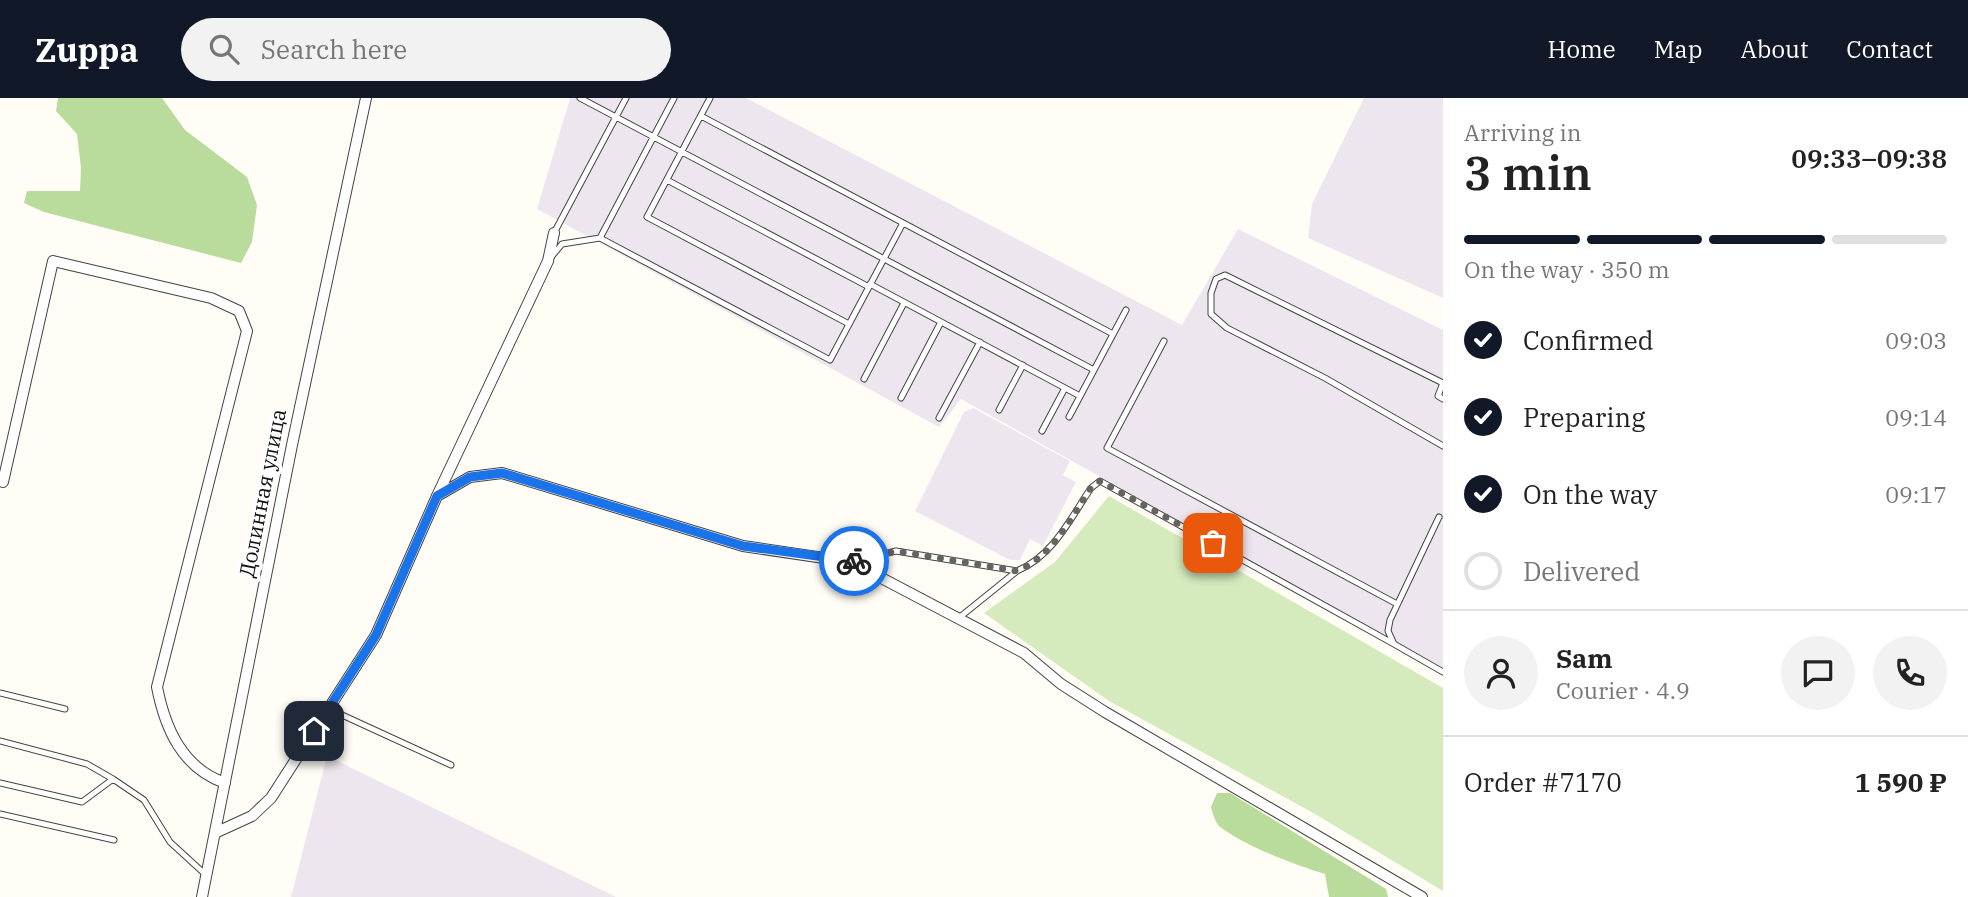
<!DOCTYPE html>
<meta charset="utf-8">
<style>
body{margin:0;font-family:"IBM Plex Serif",serif;background:#f2f2f2;color:#222;height:100vh;display:flex;flex-direction:column;font-size:26px;white-space:nowrap}
*{box-sizing:border-box;margin:0}
p{font-size:23px;color:#767676}
.icon{flex:none;width:38px;height:38px;fill:none;stroke:currentColor;stroke-width:2;stroke-linecap:round;stroke-linejoin:round}
.map{position:relative;flex:1;overflow:hidden}
.panel{display:flex;flex-direction:column;background:#fff;width:525px}
.panel>*{flex:none}
.pin{position:absolute;display:grid;place-items:center;width:60px;height:60px;color:#fff;margin:-30px;border-radius:14px;box-shadow:0 4px 10px #0006}
.courier{position:absolute;display:grid;place-items:center;width:70px;height:70px;margin:-35px;border:5px solid #1a73e8;border-radius:50%;background:#fff;color:#222;box-shadow:0 2px 9px #0007}
.head em{font-style:normal;font-weight:600}
.head div{display:flex;flex-direction:column-reverse}
.head{display:flex;align-items:center;justify-content:space-between;height:119px;padding:0 21px}
h1{font-size:46px;font-weight:600;line-height:52px}
.bar{display:grid;grid-template-columns:repeat(4,1fr);gap:10px 7px;align-content:center;height:84px;padding:0 21px}
.bar i{height:9px;border-radius:5px;background:#e0e0e0}
.bar .current{background:#111827}
.bar p{grid-column:span 4}
.line{display:flex;align-items:center;gap:18px;padding:0 21px;border-top:2px solid #e0e0e0}
.line div{flex:1}
.round{display:grid;place-items:center;flex:none;width:74px;height:74px;border-radius:37px;background:#f2f2f2}
ol{padding:0 21px;list-style:none}
li{display:flex;align-items:center;gap:21px;height:77px}
li p{margin-inline-start:auto}
li .icon{padding:7px;border-radius:50%;background:#111827;color:#fff;stroke-width:4}
li:last-child{color:#767676}
li i{width:38px;height:38px;border:4px solid #e0e0e0;border-radius:50%}
header{display:flex;align-items:center;gap:42px;box-sizing:border-box;height:98px;padding:0 35px;background:#111827;color:#fff}
header strong{font-size:33px}
nav{display:flex;gap:38px;margin-inline-start:auto;font-size:24px}
.search{width:490px;height:63px;background:#f2f2f2;display:flex;align-items:center;gap:18px;box-sizing:border-box;padding:0 24px;border-radius:38px;color:#767676;font-size:26px}
main{display:flex;flex:1;min-height:0}
.map>svg:first-child{display:block}
</style>
<header>
<strong>Zuppa</strong>
<div class="search"><svg class="icon" aria-label="search" viewBox="0 0 24 24"><circle cx="10" cy="10" r="6"/><path d="M15 15l6 6"/></svg>Search here</div>
<nav><a>Home</a><a>Map</a><a>About</a><a>Contact</a></nav>
</header>
<main>
<div class="map">
<svg width="1443" height="799" viewBox="0 0 1443 799">
<rect width="100%" height="100%" fill="#fffdf5"/>
<!-- industrial -->
<path fill="#eee6ef" d="M570 0H746L1182 227 1238 131 1443 232V570L961 301 939 329 537 111Z
M1364 0H1443V200L1308 140 1312 106Z
M973 310 1070 363 1063 377 1076 384 1043 448 1030 441 1020 462H1010L915 413 964 314Z
M327 658 616 799H291Z"/>
<!-- green -->
<path fill="#d5ebbd" d="M1109 398 1443 590V793L1315 716 1109 603 984 515 1055 464Z"/>
<!-- forest -->
<path fill="#b9dc9c" d="M58 0H162L185 32 247 79 257 107 252 144 241 165 44 114 24 105 27 93H80L81 70 77 36 56 13Z
M1217 695H1230L1386 791 1388 799H1329L1325 776C1293 766 1247 749 1220 729 1215 724 1213 716 1211 709Z"/>
<g fill="none" stroke-linecap="round" stroke-linejoin="round">
<!-- lane casing -->
<g stroke="#444" stroke-width="7">
<path id="lane" d="M580 0 1094 272
M710 0 647 119 849 226
M701 18 1113 236
M667 82 869 189
M554 135 626 0
M600 140 674 0
M552 158 562 146 600 140 830 262 903 125
M870 186 1080 298
M1164 243 1107 350 1397 506
M864 281 904 205
M901 300 941 224
M1443 301 1438 298 1443 285 1225 177 1216 181 1211 195V216L1227 230 1325 280 1443 348
M999 312 1023 267
M1069 319 1126 212
M939 320 980 244
M1042 333 1065 290
M1439 419 1390 522 1388 533 1394 546 1443 574
M855 463 896 453 1017 473C1053 458 1070 421 1091 390L1100 383 1394 546
M960 519 1017 473
M0 595 65 611
M329 611 451 667
M0 643 87 666 113 681 144 702 170 744 206 777
M0 685 82 704 113 681
M0 716 114 742"/>
</g>
<!-- street casing -->
<g stroke="#444" stroke-width="12">
<path id="street" d="M3 384 53 163 211 200 239 213 247 233 157 589C165 630 182 670 225 685
M437 398 470 379 502 375 743 448 851 464 1024 555 1061 586 1105 614 1422 799
M217 734 252 718 271 700 376 537 437 398 548 163 554 135
M202 799 292 347 366 0"/>
</g>
<!-- lane -->
<use href="#lane" stroke="#fff" stroke-width="5"/>
<!-- street -->
<use href="#street" stroke="#fff" stroke-width="10"/>
</g>
<g fill="none" stroke-linecap="round" stroke-linejoin="round">
<!-- done -->
<path stroke="#646461" stroke-width="7" stroke-dasharray="0 12.6" d="M854 463 896 453 1017 473C1053 458 1070 421 1091 390L1100 383 1213 445"/>
<!-- route -->
<path stroke="#1a73e8" stroke-width="9" d="M314 633 376 537 437 398 470 379 502 375 743 448 854 463"/>
</g>
<g text-anchor="middle" stroke-width="7" stroke-linejoin="round" paint-order="stroke">
<!-- street labels -->
<g font-size="21" fill="#111" stroke="#fff">
<text transform="translate(263 395) rotate(-79)" y="7">Долинная улица</text>
</g>
</g>
</svg>
<div class="pin" style="left:1213px;top:445px;background:#ea580c"><svg class="icon" aria-label="bag" viewBox="0 0 24 24"><path d="M5 8h14l-1 12H6zM9 8a3 3 0 0 1 6 0"/></svg></div>
<div class="pin" style="left:314px;top:633px;background:#1f2937"><svg class="icon" aria-label="home" viewBox="0 0 24 24"><path d="M3 11l9-7 9 7M6 9v11h12V9"/></svg></div>
<div class="courier" style="left:854px;top:463px"><svg class="icon" aria-label="bike" viewBox="0 0 24 24"><circle cx="6" cy="16" r="4"/><circle cx="18" cy="16" r="4"/><path d="M6 16l4-8h5l3 8M10 8l3 8H6M13 5h3"/></svg></div>
</div>
<section class="panel">
<div class="head"><div><h1>3 min</h1><p>Arriving in</p></div><em>09:33–09:38</em></div>
<div class="bar"><i class="current"></i><i class="current"></i><i class="current"></i><i></i><p>On the way · 350 m</p></div>
<ol>
<li><svg class="icon" aria-label="check" viewBox="0 0 24 24"><path d="M5 12l5 5 9-10"/></svg>Confirmed<p>09:03</p></li>
<li><svg class="icon" aria-label="check" viewBox="0 0 24 24"><path d="M5 12l5 5 9-10"/></svg>Preparing<p>09:14</p></li>
<li><svg class="icon" aria-label="check" viewBox="0 0 24 24"><path d="M5 12l5 5 9-10"/></svg>On the way<p>09:17</p></li>
<li><i></i>Delivered</li>
</ol>
<div class="line" style="height:126px"><a class="round"><svg class="icon" aria-label="person" viewBox="0 0 24 24"><circle cx="12" cy="8" r="4"/><path d="M4 21q1-7 8-7t8 7"/></svg></a><div><b>Sam</b><p>Courier · 4.9</p></div><a class="round"><svg class="icon" aria-label="chat" viewBox="0 0 24 24"><path d="M4 5h16v11H9l-5 4z"/></svg></a><a class="round"><svg class="icon" aria-label="phone" viewBox="0 0 24 24"><path d="M5 4h4l2 5-3 2q2 4 5 5l2-3 5 2v4C11 20 4 13 5 4z"/></svg></a></div>
<div class="line" style="height:91px"><div>Order #7170</div><b>1 590 ₽</b></div>
</section>
</main>
